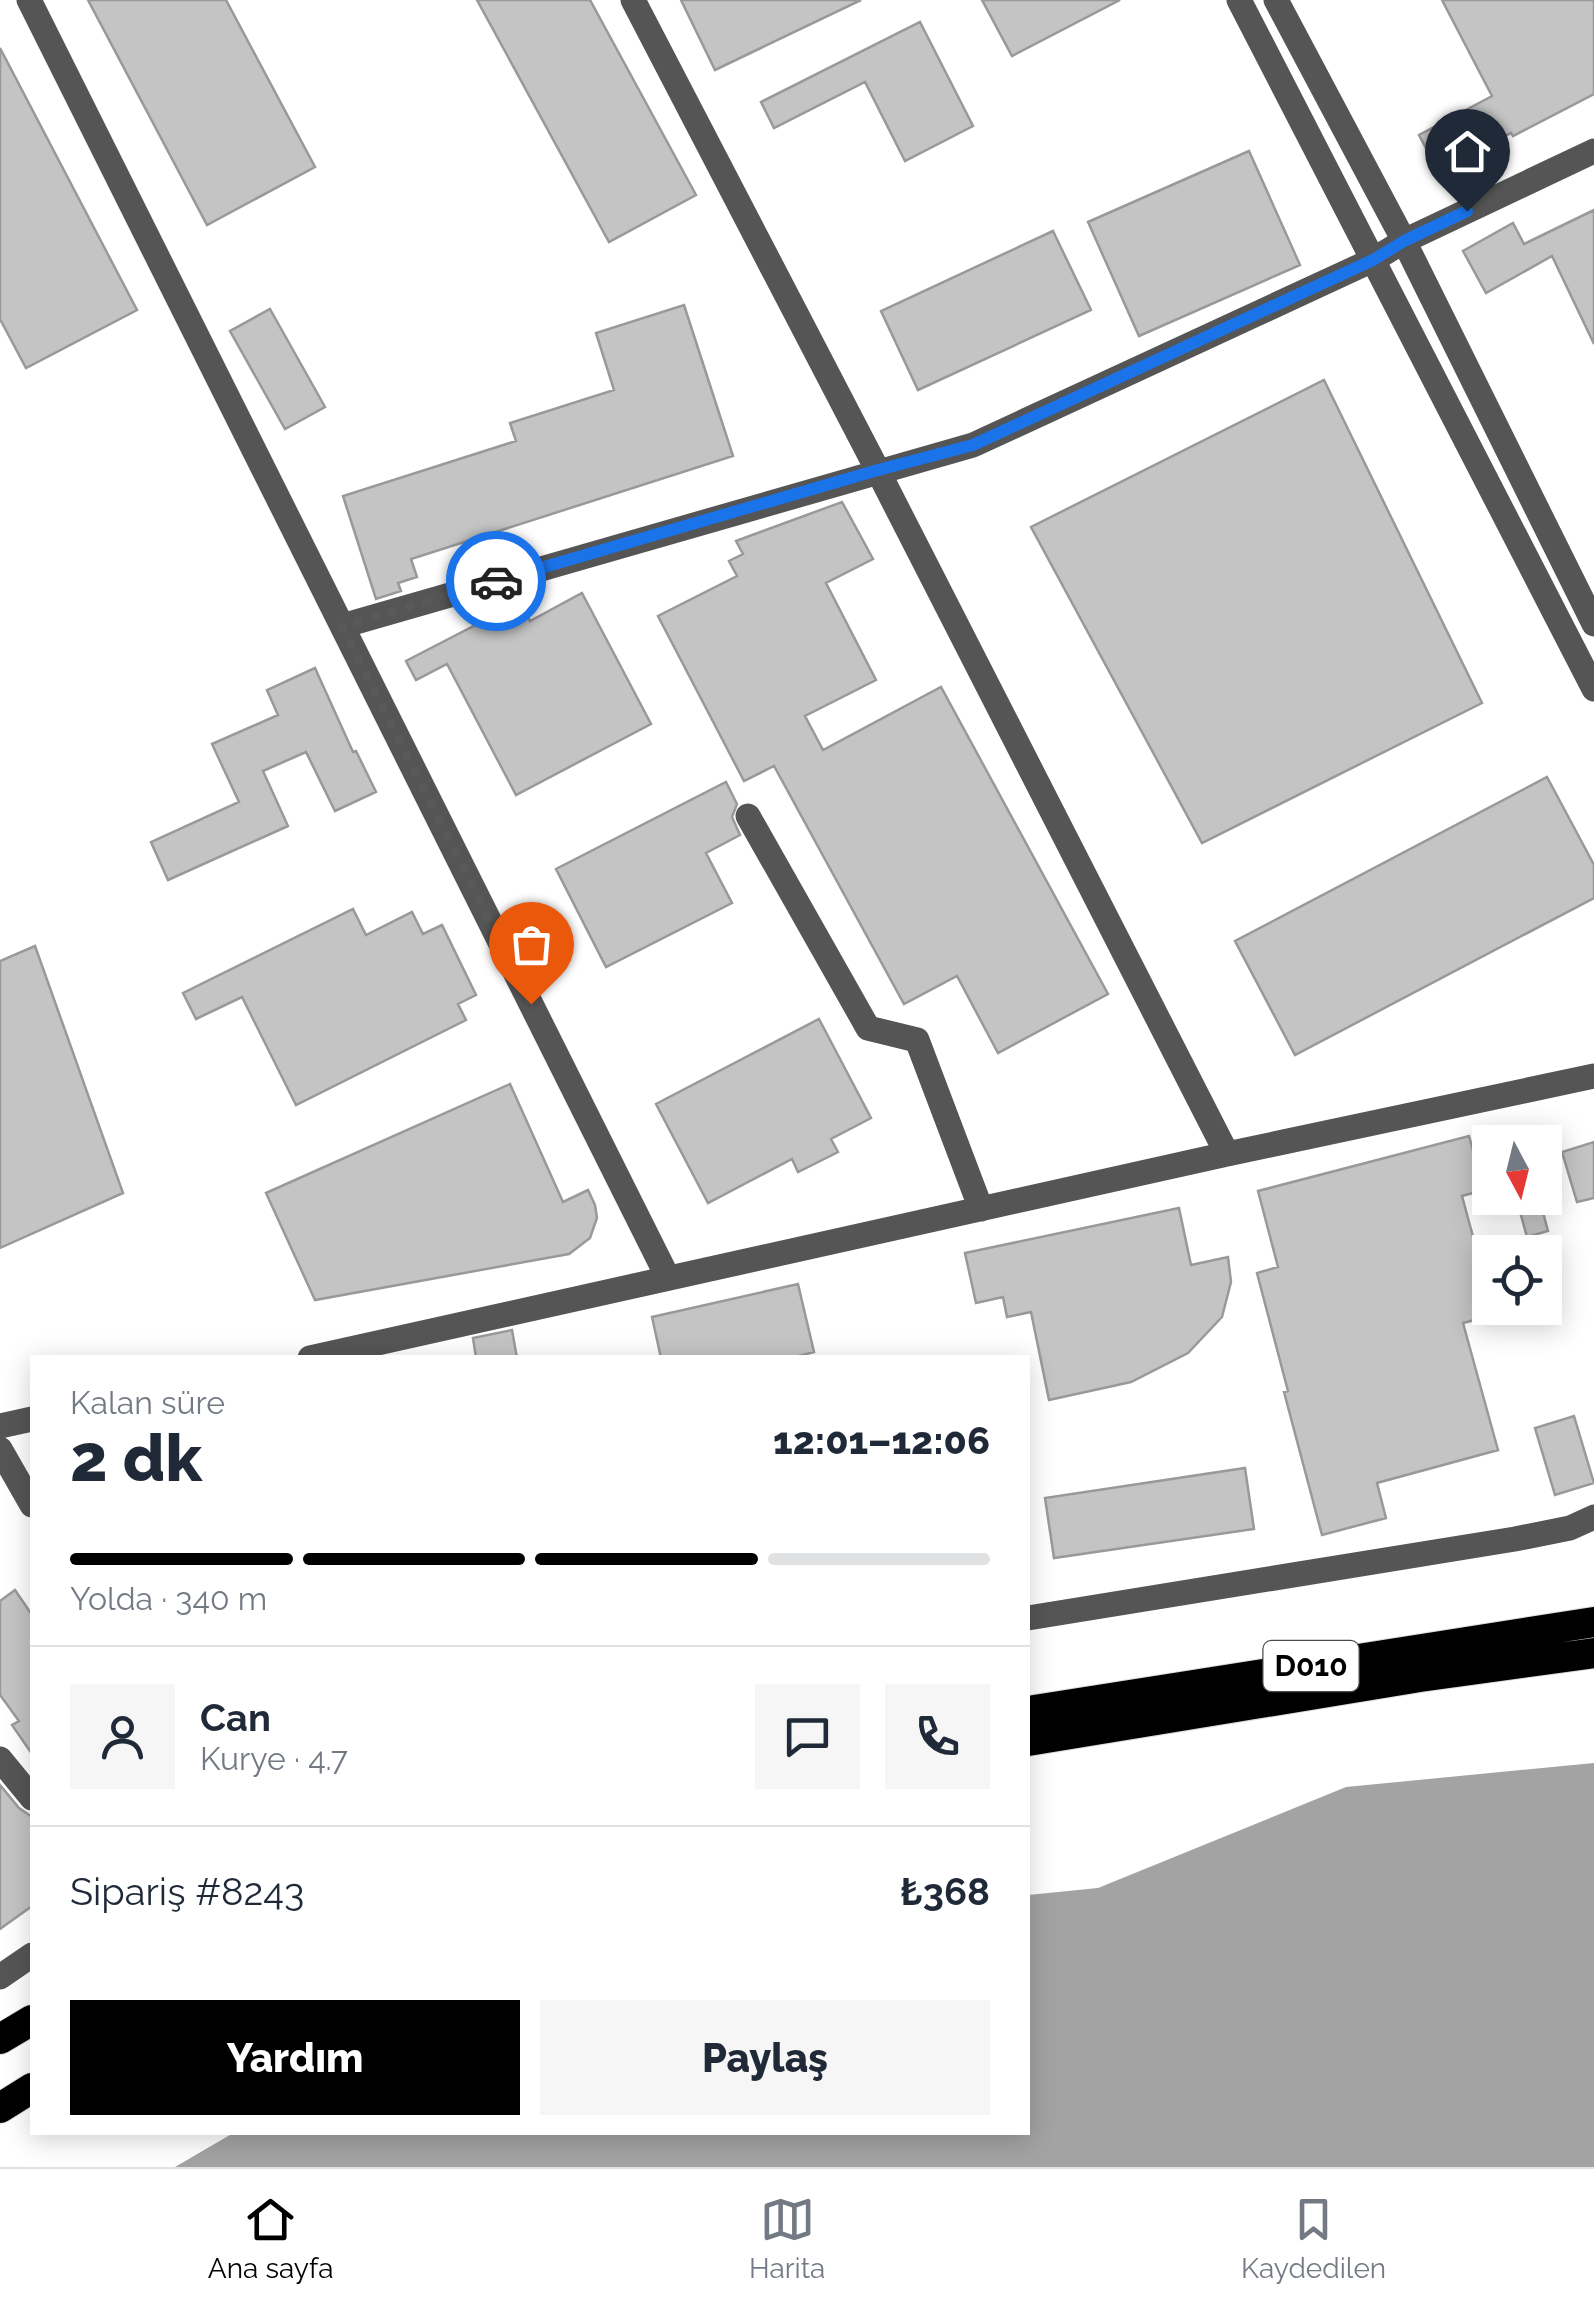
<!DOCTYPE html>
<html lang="tr">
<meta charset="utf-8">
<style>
body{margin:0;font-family:Raleway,sans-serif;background:#f6f6f7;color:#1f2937;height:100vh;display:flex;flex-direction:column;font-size:38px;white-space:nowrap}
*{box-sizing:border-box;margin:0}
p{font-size:32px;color:#747a83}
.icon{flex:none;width:55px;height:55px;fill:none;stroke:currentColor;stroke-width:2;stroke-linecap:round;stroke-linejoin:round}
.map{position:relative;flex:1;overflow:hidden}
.drawer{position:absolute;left:30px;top:1355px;width:1000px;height:780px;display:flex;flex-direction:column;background:#fff;border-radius:0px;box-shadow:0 5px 25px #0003}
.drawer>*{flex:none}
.needle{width:65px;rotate:173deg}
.tools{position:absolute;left:1472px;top:1125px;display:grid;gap:20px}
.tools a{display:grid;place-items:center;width:90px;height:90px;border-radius:0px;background:#fff;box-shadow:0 5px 25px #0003;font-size:50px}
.pin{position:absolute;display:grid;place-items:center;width:85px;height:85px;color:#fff;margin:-102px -42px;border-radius:50% 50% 50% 0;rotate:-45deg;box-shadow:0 0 10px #0007}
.pin .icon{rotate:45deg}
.courier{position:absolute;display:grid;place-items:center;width:100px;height:100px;margin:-50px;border:8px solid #1a73e8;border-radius:50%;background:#fff;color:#222;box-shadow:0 2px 12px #0007}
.overview em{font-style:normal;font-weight:800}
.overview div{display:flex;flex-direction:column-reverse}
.overview{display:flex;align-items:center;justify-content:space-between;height:170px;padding:0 40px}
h1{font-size:65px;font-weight:800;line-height:75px}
.bar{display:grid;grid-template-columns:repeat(4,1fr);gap:15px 10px;align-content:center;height:120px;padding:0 40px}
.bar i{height:12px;border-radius:8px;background:#e0e1e3}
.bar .on{background:#000}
.bar p{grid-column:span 4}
.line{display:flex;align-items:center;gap:25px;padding:0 40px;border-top:2px solid #e0e1e3}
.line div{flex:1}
.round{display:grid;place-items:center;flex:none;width:105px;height:105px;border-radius:0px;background:#f6f6f7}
.button{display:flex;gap:20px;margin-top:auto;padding:20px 40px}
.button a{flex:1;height:115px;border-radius:0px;background:#000;color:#fff;font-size:40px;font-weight:800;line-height:115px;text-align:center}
.button a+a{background:#f6f6f7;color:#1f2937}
.tab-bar{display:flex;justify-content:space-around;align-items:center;height:140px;border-top:2px solid #e0e1e3;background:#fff;font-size:28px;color:#747a83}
.tab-bar a{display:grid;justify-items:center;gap:5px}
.tab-bar .on{color:#000}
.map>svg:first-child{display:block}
</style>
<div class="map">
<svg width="1594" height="2167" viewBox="0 0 1594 2167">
<rect width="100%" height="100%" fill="#fff"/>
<!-- water -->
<path fill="#a3a3a3" d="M1594 1763V2167H175L235 2132H1028V1895L1098 1888 1346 1787Z"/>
<!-- building -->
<path fill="#c4c4c4" stroke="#999" stroke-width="2.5" d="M88 0H226L315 167 207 225Z
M477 0H590L696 195 609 242Z
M681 0H861L715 70Z
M982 0H1120L1012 56Z
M1442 0H1594V94L1513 136 1511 133 1438 171 1419 135 1492 96Z
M920 22 973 126 905 161 865 82 774 128 761 102Z
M0 48 137 310 26 368 0 319Z
M1249 151 1300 265 1139 336 1088 222Z
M1594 210V344L1552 256 1486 293 1463 251 1513 223 1524 244Z
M1053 231 1091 310 918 390 881 311Z
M684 305 733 456 411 559 417 577 398 583 401 591 376 599 343 496 516 441 510 423 614 390 596 333Z
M270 309 325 407 285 429 230 331Z
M1324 380 1482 703 1202 843 1031 527Z
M842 502 873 559 826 583 876 680 805 716 823 750 941 687 1108 994 998 1053 957 976 904 1004 774 766 744 781 658 616 737 576 729 561 743 554 736 541Z
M582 593 651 724 516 795 447 664 416 680 406 661 520 602 530 621Z
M315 668 353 752 356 751 376 792 335 811 306 752 263 771 288 826 168 880 151 842 239 802 212 744 278 715 267 690Z
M1547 777 1594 865V898L1295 1055 1235 941Z
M726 782 737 804 732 817 740 835 706 853 732 903 606 967 556 869Z
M353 909 366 935 412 912 423 934 442 925 476 995 458 1004 466 1020 296 1105 242 997 196 1019 183 993Z
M35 946 123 1193 0 1248V961Z
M819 1019 871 1118 831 1139 838 1152 798 1172 792 1159 708 1203 656 1104Z
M510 1084 563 1202 588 1190 595 1205 597 1218 590 1238 569 1254 315 1300 266 1193Z
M1469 1136 1484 1190 1462 1196 1490 1299V1308H1492L1494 1315 1463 1323 1498 1450 1377 1483 1386 1518 1322 1535 1284 1392 1288 1391 1257 1273 1278 1267 1258 1191Z
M1594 1142V1198L1577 1202 1562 1152Z
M1528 1198H1539L1548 1231 1527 1237 1517 1201Z
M1179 1208 1191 1265 1228 1257 1231 1282 1222 1317 1188 1353 1131 1382 1049 1400 1031 1312 1007 1317 1003 1297 976 1303 965 1253Z
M798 1284 814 1352 791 1358H661L652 1317Z
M512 1330 517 1358H476L473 1338Z
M1574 1416 1594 1483 1555 1495 1535 1428Z
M1245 1468 1254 1529 1054 1558 1045 1498Z
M15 1590 32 1615V1754L12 1725 19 1721 0 1695V1601Z
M0 1785 19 1808 32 1817V1906L0 1929Z"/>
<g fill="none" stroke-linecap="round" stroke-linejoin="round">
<!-- highway casing -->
<g stroke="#dbdbdb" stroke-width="32">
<path id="highway" d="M1028 1711 1594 1622
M1028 1741 1420 1677 1594 1653
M0 2039 32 2020
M0 2108 32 2088"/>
</g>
<!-- minor -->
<path stroke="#555" stroke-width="25" d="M29 0 668 1278
M633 0 878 471 1227 1154
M1239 0 1594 689
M1276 0 1404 241 1594 624
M342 626 973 445 1373 260 1404 241 1594 151
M748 816 868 1028 917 1040 981 1209
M310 1358 1227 1154 1594 1076
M0 1426 32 1419
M0 1449 32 1505
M1028 1618 1515 1539 1570 1528 1594 1517
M0 1759 32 1798
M0 1977 32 1955"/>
<!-- highway -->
<use href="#highway" stroke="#000" stroke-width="30"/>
</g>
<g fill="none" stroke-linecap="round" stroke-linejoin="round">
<!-- done -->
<path stroke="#595959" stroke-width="10" stroke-dasharray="0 18" d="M496 581 342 626 531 1004"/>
<!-- route -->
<path stroke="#1a73e8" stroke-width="12" d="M496 581 878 470 973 445 1373 260 1404 241 1467 211"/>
</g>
<g text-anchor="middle" stroke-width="9" stroke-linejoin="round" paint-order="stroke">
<!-- shield labels -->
<rect fill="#fff" stroke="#4c4c4c" stroke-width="2.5" x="1263.5" y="1641" width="95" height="50" rx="8"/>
<g font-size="30" font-weight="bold" fill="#000">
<text x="1311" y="1676">D010</text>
</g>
</g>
</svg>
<div class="tools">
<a><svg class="needle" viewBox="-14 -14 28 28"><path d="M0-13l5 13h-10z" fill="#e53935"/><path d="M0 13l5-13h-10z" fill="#747a83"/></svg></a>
<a><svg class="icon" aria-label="locate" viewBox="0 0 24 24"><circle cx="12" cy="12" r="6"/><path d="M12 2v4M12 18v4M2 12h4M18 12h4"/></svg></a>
</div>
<div class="pin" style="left:531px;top:1004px;background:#ea580c"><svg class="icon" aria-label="bag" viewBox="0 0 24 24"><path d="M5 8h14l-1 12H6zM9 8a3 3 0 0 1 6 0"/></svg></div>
<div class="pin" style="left:1467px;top:211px;background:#1f2937"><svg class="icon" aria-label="home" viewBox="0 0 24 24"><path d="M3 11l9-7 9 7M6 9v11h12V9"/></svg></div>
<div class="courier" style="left:496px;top:581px"><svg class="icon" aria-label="car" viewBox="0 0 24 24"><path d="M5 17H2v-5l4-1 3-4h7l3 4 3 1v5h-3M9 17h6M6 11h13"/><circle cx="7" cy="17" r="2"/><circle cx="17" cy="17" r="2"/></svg></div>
<section class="drawer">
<div class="overview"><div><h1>2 dk</h1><p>Kalan süre</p></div><em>12:01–12:06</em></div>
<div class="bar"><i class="on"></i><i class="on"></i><i class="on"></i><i></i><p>Yolda · 340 m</p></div>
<div class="line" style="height:180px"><a class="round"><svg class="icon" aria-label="person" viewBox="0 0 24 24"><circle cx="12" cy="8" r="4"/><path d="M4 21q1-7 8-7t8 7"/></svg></a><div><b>Can</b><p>Kurye · 4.7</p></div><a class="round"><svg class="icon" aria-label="chat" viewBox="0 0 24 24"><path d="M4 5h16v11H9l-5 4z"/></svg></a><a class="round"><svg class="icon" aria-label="phone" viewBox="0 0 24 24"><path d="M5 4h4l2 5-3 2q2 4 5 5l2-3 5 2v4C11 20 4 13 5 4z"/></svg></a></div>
<div class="line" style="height:130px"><div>Sipariş #8243</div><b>₺368</b></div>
<div class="button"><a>Yardım</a><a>Paylaş</a></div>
</section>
</div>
<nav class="tab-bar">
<a class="on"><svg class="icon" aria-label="home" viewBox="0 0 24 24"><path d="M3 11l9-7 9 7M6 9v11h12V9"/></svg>Ana sayfa</a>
<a><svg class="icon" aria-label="map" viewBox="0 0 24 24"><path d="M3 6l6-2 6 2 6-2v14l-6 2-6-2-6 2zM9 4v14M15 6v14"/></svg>Harita</a>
<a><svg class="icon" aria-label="saved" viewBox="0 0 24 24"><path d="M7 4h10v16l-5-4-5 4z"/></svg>Kaydedilen</a>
</nav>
